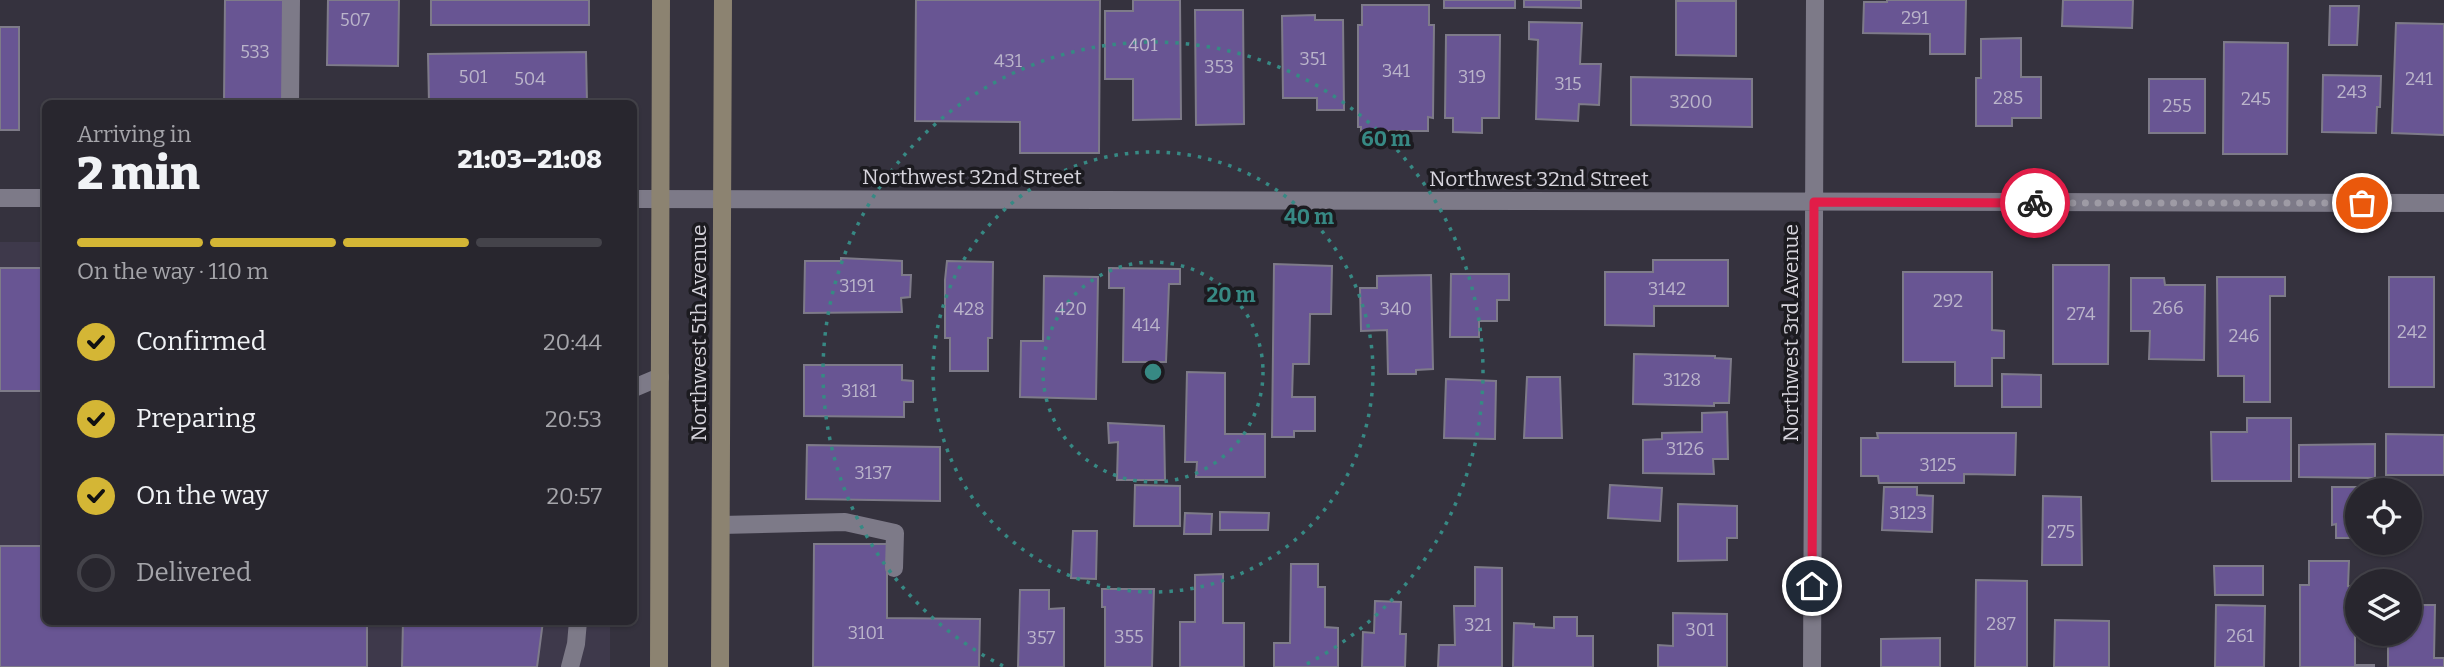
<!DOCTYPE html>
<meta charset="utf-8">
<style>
body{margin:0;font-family:Bitter,serif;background:#34323a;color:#f1f3f6;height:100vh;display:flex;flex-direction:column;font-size:26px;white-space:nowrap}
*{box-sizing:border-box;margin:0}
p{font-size:23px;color:#a5a5aa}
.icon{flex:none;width:38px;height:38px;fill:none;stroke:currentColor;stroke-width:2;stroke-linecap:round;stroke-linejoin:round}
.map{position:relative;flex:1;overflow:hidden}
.panel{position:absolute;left:42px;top:100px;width:595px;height:525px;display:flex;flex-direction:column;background:#28262e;border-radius:10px;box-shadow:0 2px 5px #0004,0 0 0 2px #44434a}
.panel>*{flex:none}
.controls{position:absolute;left:2345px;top:478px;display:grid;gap:14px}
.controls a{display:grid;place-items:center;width:77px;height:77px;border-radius:50%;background:#28262e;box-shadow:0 2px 5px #0004,0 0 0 2px #44434a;font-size:35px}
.pin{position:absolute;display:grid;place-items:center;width:60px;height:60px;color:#fff;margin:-30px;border:4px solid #fff;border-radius:50%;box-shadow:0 2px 7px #0007}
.courier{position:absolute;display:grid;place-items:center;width:70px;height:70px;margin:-35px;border:5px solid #e11d48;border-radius:50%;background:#fff;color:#222;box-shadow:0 2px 9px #0007}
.summary em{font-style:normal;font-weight:800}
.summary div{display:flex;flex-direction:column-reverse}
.summary{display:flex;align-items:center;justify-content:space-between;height:119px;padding:0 35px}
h1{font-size:46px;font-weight:800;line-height:52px}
.bar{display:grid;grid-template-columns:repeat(4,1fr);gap:10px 7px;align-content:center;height:84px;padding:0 35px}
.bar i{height:9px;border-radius:5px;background:#44434a}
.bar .current{background:#d4b635}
.bar p{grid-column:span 4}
ol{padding:0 35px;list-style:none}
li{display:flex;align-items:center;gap:21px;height:77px}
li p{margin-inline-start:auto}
li .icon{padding:7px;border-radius:50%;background:#d4b635;color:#111;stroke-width:4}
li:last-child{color:#a5a5aa}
li i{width:38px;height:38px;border:4px solid #44434a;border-radius:50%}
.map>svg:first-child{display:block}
</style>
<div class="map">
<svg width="2444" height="667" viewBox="0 0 2444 667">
<rect width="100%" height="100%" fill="#35323e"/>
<!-- built -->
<path fill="#3e394b" d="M0 242H45L46 621H610V667H0Z"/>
<!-- building -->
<path fill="#685593" stroke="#7e7b89" stroke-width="2" d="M225 0H286L285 103H224Z
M328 0H399L398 66 327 65Z
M431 0H589V25H431Z
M916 0H1100L1099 153H1020V122L915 121Z
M1133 0H1180L1181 119 1133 120V79H1105V11H1133Z
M1444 0H1515V8H1444Z
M1524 0H1581V8L1524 7Z
M1887 0H1966L1965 54H1930V34L1863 33 1864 2H1887Z
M2063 0H2133L2132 28 2062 26Z
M1676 1H1736V56L1676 55Z
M1362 5H1429V25H1434L1433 118 1428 117V131H1361V127H1358V25H1362Z
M2330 6H2359L2357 45H2329Z
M1195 10H1243L1244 124 1196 125Z
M1315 15V20H1343L1344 110H1317V98H1283L1282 16Z
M1529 22 1582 23 1580 64H1601L1599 105 1579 104 1578 121 1536 119 1538 40 1529 39Z
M2396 23 2444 24V135L2392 133Z
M0 27H19V130H0Z
M1446 35H1500L1499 118H1482V133L1453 132V118H1445Z
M2021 38V77H2041V118H2012V126H1976V78H1981V39Z
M2224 42 2288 43 2287 154H2223Z
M586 52 587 103H429L428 54Z
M2323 75 2381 76 2380 107H2377L2376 133 2322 132Z
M1631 77 1752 79V127L1631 125Z
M2149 79H2205V133H2149Z
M841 258 902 261V275H911L910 297 901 298 902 312 804 313 805 261H841Z
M1653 260H1728V306H1654V326L1605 325V272H1653Z
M947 261 993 262 992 338H988V371H950V338H945V280Z
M1274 264 1332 266 1331 314H1310L1309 364H1293L1292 397H1315V431H1294V437H1272Z
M2053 265H2109L2108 364H2053Z
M0 268H46V391H0Z
M1109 268 1180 269V284H1169L1166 362H1123L1124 288H1109Z
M1903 272H1992V330L2004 331V358H1992V386H1955V362H1903Z
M1451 274H1509V300H1497V321H1479V337H1450Z
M1431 275 1433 369 1416 370V374H1388L1387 330 1361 331 1360 288H1377V276Z
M1044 276 1098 277 1096 399 1020 397 1021 341H1043Z
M2217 277H2285V296H2270V402H2244V376H2218Z
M2389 277H2434V387H2389Z
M2131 278H2164L2165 285H2205L2204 360 2149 359 2150 331H2131Z
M1634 354 1715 356V358L1731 359 1729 403H1714V406L1633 404Z
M804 365H902V380L913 381V402H904V417L804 416Z
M1187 372 1225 373V434H1265V477H1196L1197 462H1185Z
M2002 374 2041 375V407H2002Z
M1527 377H1560L1562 438H1524Z
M1446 379 1496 381 1495 439 1444 438Z
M1727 412 1728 459H1713L1714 474 1643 473V440L1662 439V433L1702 432V413Z
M2247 418H2291V481H2212L2211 432H2247Z
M1108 423 1164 426 1165 480H1117L1118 442 1109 443Z
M1877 433H2016L2015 475 1964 474V483H1879L1878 476H1861V438H1878Z
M2386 434 2444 435V475H2386Z
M2375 444V478L2299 477V445Z
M807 445 940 447V501L806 499Z
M1135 485 1180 486V526H1134Z
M1610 485 1662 488 1660 521 1608 518Z
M1884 487H1917V495L1933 496 1932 532 1882 530Z
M2332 487H2377V490H2357V538H2336V524L2332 525Z
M2043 496 2081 497 2082 565H2042Z
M1678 504 1737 506V538H1727V560L1678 561Z
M1220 512 1269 513 1268 530H1220Z
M1185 513 1212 514 1211 534H1184Z
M1073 531H1097L1096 579 1071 578Z
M814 544H887V618L980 619 979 667H813Z
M0 546H46V621H367V667H0Z
M2309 561H2349L2348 586H2355V665H2374V667H2300V585H2309Z
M1291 564H1318V587H1325V627L1338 628V667H1274V643H1290Z
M2214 566H2263V595H2215Z
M1475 567 1502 568V667H1438L1439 645H1455L1454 606H1475Z
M1223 574V623H1244V667H1180V622H1195V575Z
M1976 580 2027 581V667H1975Z
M1102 589H1154L1152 667H1105V607H1102Z
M1020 590H1049V609L1064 608V667H1018Z
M1375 601 1401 602 1400 634H1406L1405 667H1362L1363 632 1374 633Z
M2216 605 2265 606 2264 667H2215Z
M2410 605H2435L2434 658H2444V667H2388V634H2410Z
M1673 613 1727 614V667H1658V645L1673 646Z
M1554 617H1577V636H1593V667H1513L1514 623 1534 624V627L1554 628Z
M2055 620 2109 621V667H2054Z
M403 621H543L537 667H402Z
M1940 638V667H1881V639Z"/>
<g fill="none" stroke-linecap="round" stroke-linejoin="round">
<!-- lane -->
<path stroke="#7d7a88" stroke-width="18" d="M290 103 291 0
M634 388 660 377
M721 525 845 522 895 533 894 568
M570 667 576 644 578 621"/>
<!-- street -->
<path stroke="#7d7a88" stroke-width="18" d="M0 198H46
M634 199 2444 203
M1812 667 1815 0"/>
<!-- secondary -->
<path stroke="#8c8371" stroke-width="18" d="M659 667 661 0
M720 667 723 0"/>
</g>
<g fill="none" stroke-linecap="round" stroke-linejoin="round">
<!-- done -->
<path stroke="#9e9ba5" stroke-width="7" stroke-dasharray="0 12.6" d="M2035 203H2362"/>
<!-- route -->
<path stroke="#e11d48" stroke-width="9" d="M1812 586 1814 202 2035 203"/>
</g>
<!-- distance rings -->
<g fill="none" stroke="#378984" stroke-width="3.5" stroke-dasharray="3.5 7">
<circle cx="1153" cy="372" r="110"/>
<circle cx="1153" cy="372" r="220"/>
<path d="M1003 666A330 330 0 1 1 1303 666"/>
</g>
<g text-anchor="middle" stroke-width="7" stroke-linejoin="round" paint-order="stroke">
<!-- number labels -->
<g font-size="18" fill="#bab4ca">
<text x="1915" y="24">291</text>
<text x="355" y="26">507</text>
<text x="1143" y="51">401</text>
<text x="255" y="58">533</text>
<text x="1313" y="65">351</text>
<text x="1008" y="67">431</text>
<text x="1219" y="73">353</text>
<text x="1396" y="77">341</text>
<text x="473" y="83">501</text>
<text x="1472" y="83">319</text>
<text x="530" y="85">504</text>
<text x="2419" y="85">241</text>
<text x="1568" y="90">315</text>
<text x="2352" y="98">243</text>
<text x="2008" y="104">285</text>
<text x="2256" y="105">245</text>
<text x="1691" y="108">3200</text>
<text x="2177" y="112">255</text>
<text x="857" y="292">3191</text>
<text x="1667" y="295">3142</text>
<text x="1948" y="307">292</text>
<text x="2168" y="314">266</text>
<text x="969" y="315">428</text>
<text x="1071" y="315">420</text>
<text x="1396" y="315">340</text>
<text x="2081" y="320">274</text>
<text x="1146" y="331">414</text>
<text x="2412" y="338">242</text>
<text x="2244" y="342">246</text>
<text x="1682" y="386">3128</text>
<text x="859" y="397">3181</text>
<text x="1685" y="455">3126</text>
<text x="1938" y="471">3125</text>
<text x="873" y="479">3137</text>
<text x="1908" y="519">3123</text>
<text x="2061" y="538">275</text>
<text x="2001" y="630">287</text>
<text x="1478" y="631">321</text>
<text x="1700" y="636">301</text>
<text x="866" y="639">3101</text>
<text x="2240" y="642">261</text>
<text x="1129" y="643">355</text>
<text x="1041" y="644">357</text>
</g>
<!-- street labels -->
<g font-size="21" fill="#d6d4dc" stroke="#1c1b20">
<text x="972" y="184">Northwest 32nd Street</text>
<text x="1539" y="186">Northwest 32nd Street</text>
<text transform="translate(699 333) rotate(-90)" y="7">Northwest 5th Avenue</text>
<text transform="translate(1791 333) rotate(-90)" y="7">Northwest 3rd Avenue</text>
</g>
</g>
<circle cx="1153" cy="372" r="10" fill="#378984" stroke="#1c1b20" stroke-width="3.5"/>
<g font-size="21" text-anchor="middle" font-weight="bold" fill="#378984" stroke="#1c1b20" stroke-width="7" stroke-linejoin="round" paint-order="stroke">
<text x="1386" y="146">60 m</text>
<text x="1309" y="224">40 m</text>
<text x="1231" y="302">20 m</text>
</g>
</svg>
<div class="controls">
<a><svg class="icon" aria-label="locate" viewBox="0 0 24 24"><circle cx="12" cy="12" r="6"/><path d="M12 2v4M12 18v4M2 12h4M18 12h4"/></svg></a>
<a><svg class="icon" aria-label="layers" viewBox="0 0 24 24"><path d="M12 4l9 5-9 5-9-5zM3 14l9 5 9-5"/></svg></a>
</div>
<div class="pin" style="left:2362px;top:203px;background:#ea580c"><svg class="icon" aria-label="bag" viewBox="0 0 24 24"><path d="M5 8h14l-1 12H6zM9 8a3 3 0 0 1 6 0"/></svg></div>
<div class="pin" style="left:1812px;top:586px;background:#1f2937"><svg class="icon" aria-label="home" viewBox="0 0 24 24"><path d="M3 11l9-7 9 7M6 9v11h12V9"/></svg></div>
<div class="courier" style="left:2035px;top:203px"><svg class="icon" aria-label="bike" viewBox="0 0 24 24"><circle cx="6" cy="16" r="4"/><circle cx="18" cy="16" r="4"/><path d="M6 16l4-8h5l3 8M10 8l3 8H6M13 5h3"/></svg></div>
<section class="panel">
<div class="summary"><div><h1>2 min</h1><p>Arriving in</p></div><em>21:03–21:08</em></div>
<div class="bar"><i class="current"></i><i class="current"></i><i class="current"></i><i></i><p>On the way · 110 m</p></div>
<ol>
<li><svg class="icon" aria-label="check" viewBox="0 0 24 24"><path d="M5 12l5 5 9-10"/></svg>Confirmed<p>20:44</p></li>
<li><svg class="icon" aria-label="check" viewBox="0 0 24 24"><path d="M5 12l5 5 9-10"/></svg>Preparing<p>20:53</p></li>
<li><svg class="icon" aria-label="check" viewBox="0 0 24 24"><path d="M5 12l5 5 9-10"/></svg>On the way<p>20:57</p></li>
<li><i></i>Delivered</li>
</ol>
</section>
</div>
